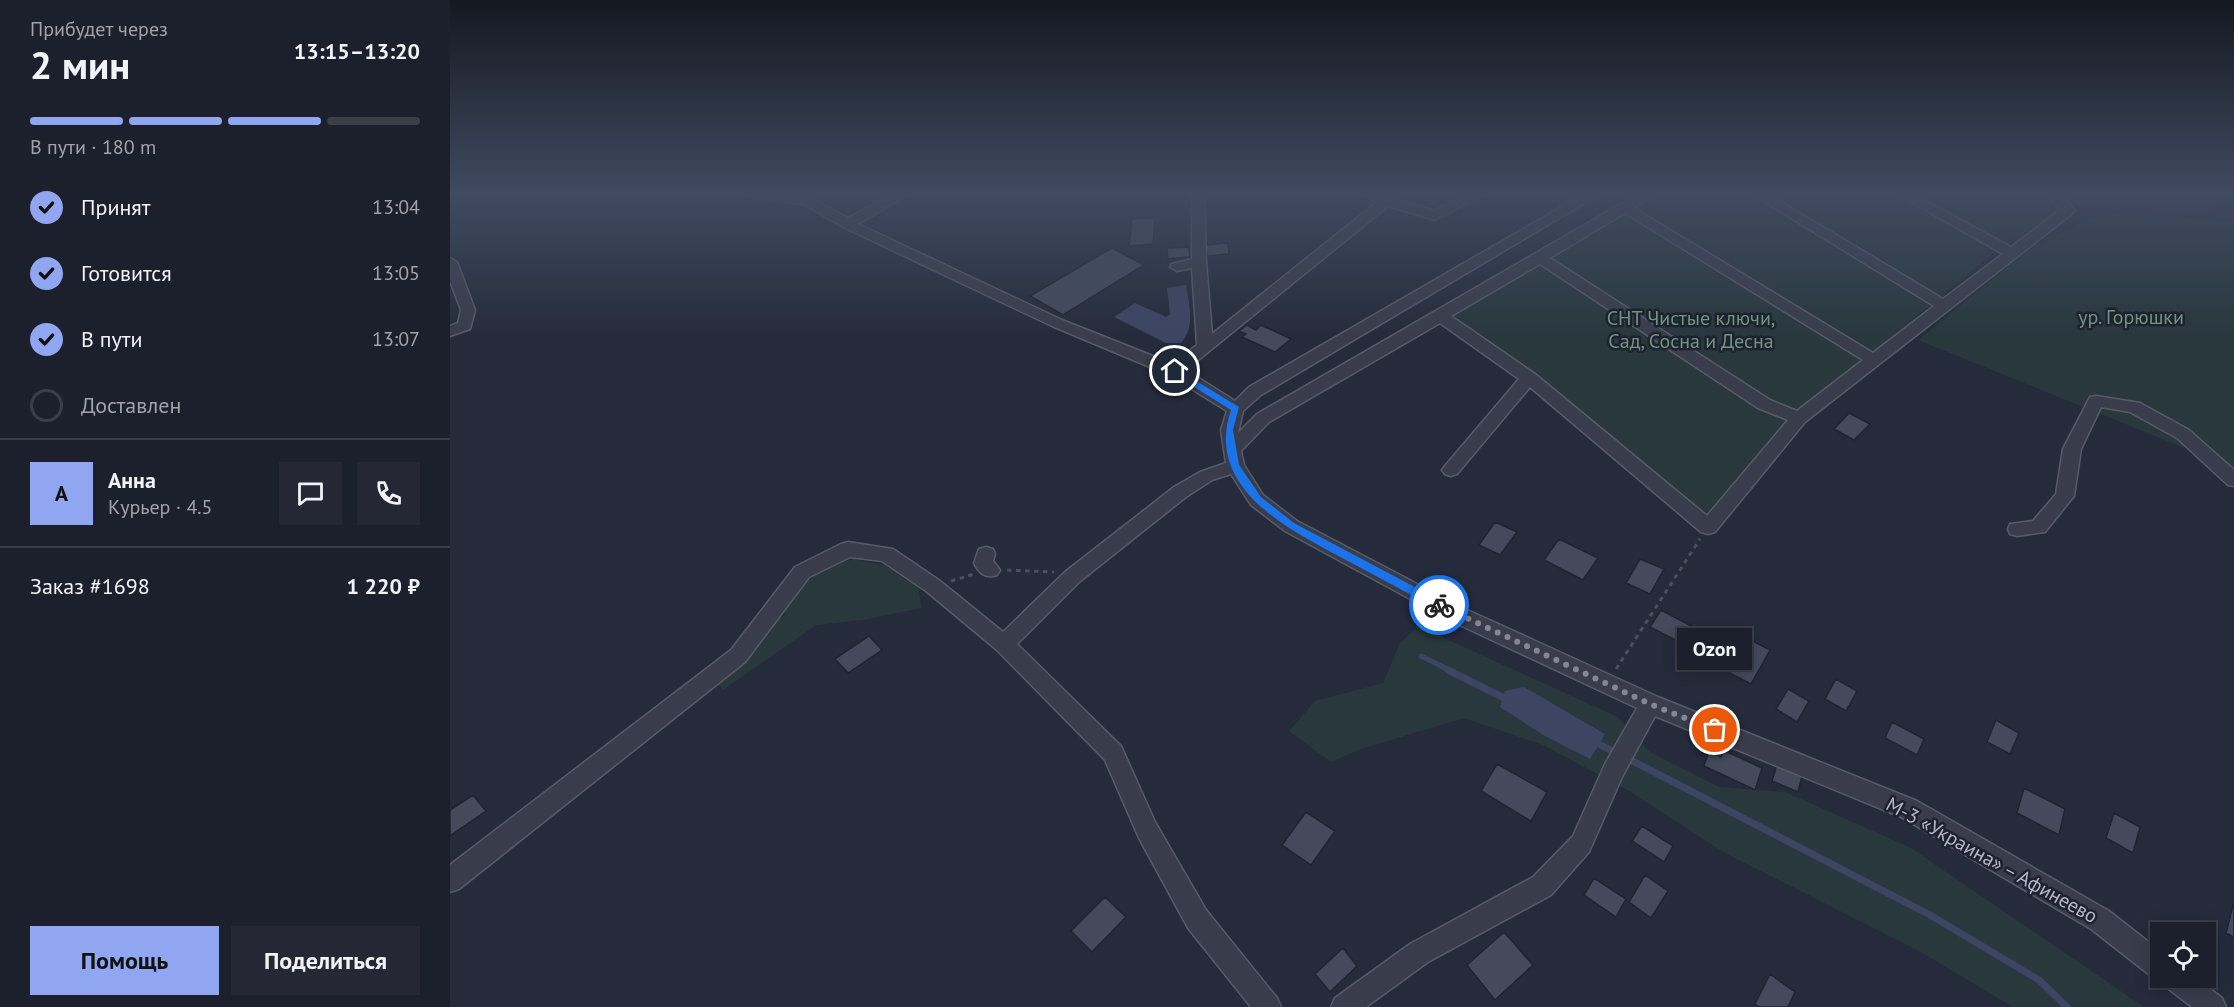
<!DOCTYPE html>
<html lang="ru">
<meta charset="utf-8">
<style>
body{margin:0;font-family:"PT Sans",sans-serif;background:#252834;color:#f1f3f6;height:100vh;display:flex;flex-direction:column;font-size:22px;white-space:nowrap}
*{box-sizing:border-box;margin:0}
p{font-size:20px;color:#a0a3a9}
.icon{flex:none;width:33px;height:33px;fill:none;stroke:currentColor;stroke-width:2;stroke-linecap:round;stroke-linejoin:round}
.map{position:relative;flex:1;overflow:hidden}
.details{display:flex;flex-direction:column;background:#1c202c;width:450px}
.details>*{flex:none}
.controls{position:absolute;left:1700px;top:922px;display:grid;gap:12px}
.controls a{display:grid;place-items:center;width:66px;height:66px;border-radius:0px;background:#1c202c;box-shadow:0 3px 15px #0003,0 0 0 2px #3a3e48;font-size:30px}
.pin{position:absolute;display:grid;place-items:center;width:51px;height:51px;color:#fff;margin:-26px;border:3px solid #fff;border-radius:50%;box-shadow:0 2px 6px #0007}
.courier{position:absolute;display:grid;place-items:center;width:60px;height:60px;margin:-30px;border:4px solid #1a73e8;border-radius:50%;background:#fff;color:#222;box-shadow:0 2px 8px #0007}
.bubble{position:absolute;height:42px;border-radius:0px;background:#1c202c;box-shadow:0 3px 15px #0003,0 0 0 2px #3a3e48;font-size:20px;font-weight:700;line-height:42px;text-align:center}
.head em{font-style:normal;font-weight:700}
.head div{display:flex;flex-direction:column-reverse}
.head{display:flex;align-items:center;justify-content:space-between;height:102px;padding:0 30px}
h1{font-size:39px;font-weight:700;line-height:45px}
.bar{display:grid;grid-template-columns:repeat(4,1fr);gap:9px 6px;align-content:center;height:72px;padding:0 30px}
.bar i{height:8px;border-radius:4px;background:#3a3e48}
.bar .current{background:#90a6f0}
.bar p{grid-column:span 4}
.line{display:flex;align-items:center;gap:15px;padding:0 30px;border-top:2px solid #3a3e48}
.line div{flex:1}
.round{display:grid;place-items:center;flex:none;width:63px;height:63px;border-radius:0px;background:#252834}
ol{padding:0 30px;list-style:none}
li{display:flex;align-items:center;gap:18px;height:66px}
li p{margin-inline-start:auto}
li .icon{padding:6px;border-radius:50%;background:#90a6f0;color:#111;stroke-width:4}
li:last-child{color:#a0a3a9}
li i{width:33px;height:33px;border:3px solid #3a3e48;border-radius:50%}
.cta{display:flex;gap:12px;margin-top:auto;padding:12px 30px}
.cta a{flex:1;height:69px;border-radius:0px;background:#90a6f0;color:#111;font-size:24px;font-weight:700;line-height:69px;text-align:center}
.cta a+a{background:#252834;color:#f1f3f6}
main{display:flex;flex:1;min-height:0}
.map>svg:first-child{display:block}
</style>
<main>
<section class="details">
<div class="head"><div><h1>2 мин</h1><p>Прибудет через</p></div><em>13:15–13:20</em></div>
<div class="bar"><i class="current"></i><i class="current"></i><i class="current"></i><i></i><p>В пути · 180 m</p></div>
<ol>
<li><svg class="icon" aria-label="check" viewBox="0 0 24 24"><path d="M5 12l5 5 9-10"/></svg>Принят<p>13:04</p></li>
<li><svg class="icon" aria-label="check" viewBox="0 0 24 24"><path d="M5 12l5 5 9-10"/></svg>Готовится<p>13:05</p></li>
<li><svg class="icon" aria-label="check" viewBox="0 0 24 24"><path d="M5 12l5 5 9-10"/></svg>В пути<p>13:07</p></li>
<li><i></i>Доставлен</li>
</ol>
<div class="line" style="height:108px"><b class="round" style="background:#90a6f0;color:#111">А</b><div><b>Анна</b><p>Курьер · 4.5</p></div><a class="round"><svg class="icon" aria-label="chat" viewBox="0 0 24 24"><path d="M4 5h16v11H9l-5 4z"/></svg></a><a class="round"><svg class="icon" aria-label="phone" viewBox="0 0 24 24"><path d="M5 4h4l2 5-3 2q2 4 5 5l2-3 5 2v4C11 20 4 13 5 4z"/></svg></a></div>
<div class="line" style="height:78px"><div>Заказ #1698</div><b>1 220 ₽</b></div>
<div class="cta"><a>Помощь</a><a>Поделиться</a></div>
</section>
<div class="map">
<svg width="1784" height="1007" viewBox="0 0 1784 1007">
<rect width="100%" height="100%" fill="#252b3b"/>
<!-- green -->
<path fill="#28383d" d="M1187 194H1771L1760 214 1625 205 1553 245 1344 417 1260 517 995 308Z
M1652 213 1782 222 1784 218V468L1468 340 1578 250Z
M404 559 436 566 469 589 471 608 413 620 366 625 273 690 263 677 310 629 337 614 326 603 378 566Z
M968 626 1168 717 1200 752 1269 787 1335 792 1461 848 1694 1007H1563L1469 951 1275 853 1179 791 1093 745 1014 718 911 749 881 762 839 731 865 701 933 683 950 643Z"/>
<!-- water -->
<path fill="#3c4663" d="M736 285C739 306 746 326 731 343H716L664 317 685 303 716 317 720 314 717 288Z
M1074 687 1155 734 1140 759 1095 736 1050 707 1055 691Z"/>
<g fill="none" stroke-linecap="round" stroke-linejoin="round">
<!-- stream-far1 -->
<path stroke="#3c4663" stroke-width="5" d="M971 656 1001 671"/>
<!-- stream -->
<path stroke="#3c4663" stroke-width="7" d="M998 670 1058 700
M1145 742 1168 754
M1177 758 1480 915 1589 980 1617 1007"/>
</g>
<!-- building -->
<path fill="#444a5c" stroke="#202432" stroke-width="1.5" d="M705 218 703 244 679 246 682 219Z
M778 243 779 254 757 256 756 245Z
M739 247 740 257 718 259 717 248Z
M662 248 694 265 613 315 580 296Z
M797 325 806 330 811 325 841 339 825 352 792 337 796 334 789 331Z
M1399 413 1420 424 1404 440 1384 429Z
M1045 522 1067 532 1050 555 1029 545Z
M1109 539 1148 558 1133 580 1094 560Z
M1190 559 1214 569 1200 594 1176 583Z
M1211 610 1247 629 1237 646 1200 627Z
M1289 634 1320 650 1301 684 1270 668Z
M419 636 432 650 398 673 385 659Z
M1386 679 1407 691 1396 711 1375 699Z
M1338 689 1359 701 1347 722 1326 709Z
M1546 720 1569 733 1560 754 1537 742Z
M1442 722 1474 739 1467 755 1435 738Z
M1273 750 1312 768 1305 790 1254 766 1259 751 1271 757Z
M1328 761 1353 772 1348 792 1322 781Z
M1047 764 1097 792 1081 821 1031 791Z
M1574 788 1615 809 1609 835 1567 813Z
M23 795 36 811 0 836V810Z
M856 812 885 831 861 865 832 845Z
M1664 813 1690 827 1683 853 1656 838Z
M1192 826 1223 846 1214 862 1182 841Z
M1195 875 1218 891 1201 918 1179 902Z
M1144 878 1176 899 1166 917 1134 895Z
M655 897 676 917 642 952 621 931Z
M1783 905 1784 906V937L1776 933Z
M1054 932 1083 965 1045 1000 1017 965Z
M893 948 907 966 880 992 865 974Z
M1320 974 1345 992 1338 1007H1309L1305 1004Z"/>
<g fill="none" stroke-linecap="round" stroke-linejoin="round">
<!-- minor casing -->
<g stroke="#575b69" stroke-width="3">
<path id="minor" d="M299 194 357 196 398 218 443 194H459L408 224 612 320 723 364 747 345 742 268 727 271 720 267 722 264 742 259V194H754L756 262 762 334 927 202 913 194H931L984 211 1016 194H1033L985 220 938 206 736 370 785 401 799 387 1134 194H1150L811 395 793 411 788 433 807 414 1188 194H1204L1184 208 1423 353 1484 306 1302 194H1318L1493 299 1553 254 1447 194H1463L1561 247 1610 210 1597 194H1610L1625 210 1623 213 1355 422 1265 532 1258 534 1251 532 1080 387 1007 474 1001 476 995 474 992 470 995 466 1069 379 990 323 819 422 791 451 794 465 813 495 847 521 1013 608 1208 697 1467 801 1659 911 1710 951V978H1746L1772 998 1776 1007H1742L1716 987 1712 979 1701 976 1641 929 1451 817 1205 716 1172 777 1139 852 1101 895 978 962 916 1007H881L885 998 960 944 1083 877 1123 836 1155 764 1187 708 999 620 835 531 801 505 781 474 762 480 736 497 629 582 567 644 671 746 705 822 756 910 827 998 831 1007H801L738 928 689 838 655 760 547 650 476 591 432 561 400 557 359 577 295 662 9 889 0 892V865L281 650 345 567 391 544 398 542 443 549 490 581 553 632 615 572 724 487 750 472 776 463 771 430 777 411 719 375 602 326 393 227 354 204 305 198ZM1175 213 1413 360 1347 411 1320 400 1100 258ZM1090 264 1308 408 1338 420 1257 516 1085 374 1001 316Z
M0 258 7 262 25 310 20 329 0 336V326L8 323 11 310 0 281Z
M1646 396 1690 403 1739 430 1784 470V486L1778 485 1727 438 1680 412 1651 407 1631 449 1624 496 1595 532 1567 536 1560 534 1558 529 1560 524 1583 521 1606 494 1613 449 1638 401 1640 397Z
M536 547 543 549 545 554 543 561 550 570 547 575C535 579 529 573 524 563L529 549Z"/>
</g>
<!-- path -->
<path stroke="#455359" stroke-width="3" stroke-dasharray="4.5 4.5" stroke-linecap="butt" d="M557 570 604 572
M501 581 524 574
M1166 669 1250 539"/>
<!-- minor -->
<use href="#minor" fill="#393d4b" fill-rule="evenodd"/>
</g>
<!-- sky -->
<linearGradient id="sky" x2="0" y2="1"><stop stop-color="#141820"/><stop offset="0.58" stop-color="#404a60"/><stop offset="1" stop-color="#404a60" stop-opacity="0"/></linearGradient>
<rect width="1784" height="335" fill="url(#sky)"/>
<!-- route -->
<path fill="#1a73e8" d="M725 368 789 407 783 430 789 465 811 497 844 523 993 602V608H985C956 592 926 576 896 560 840 530 754 489 781 410L722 373 721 371Z"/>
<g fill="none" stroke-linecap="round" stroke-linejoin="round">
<!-- done -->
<path stroke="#828795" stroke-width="6" stroke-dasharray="0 10.8" d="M989 605 1200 704 1265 730"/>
</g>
<g text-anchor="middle" stroke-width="5" stroke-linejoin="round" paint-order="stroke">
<!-- park labels -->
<g font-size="20" fill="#6d967d" stroke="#1e2230">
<text x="1681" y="324">ур. Горюшки</text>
<text x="1241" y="325">СНТ Чистые ключи,<tspan x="1241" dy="23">Сад, Сосна и Десна</tspan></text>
</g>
<!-- street labels -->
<g font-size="20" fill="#b4b8c6" stroke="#1e2230">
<text transform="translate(1542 860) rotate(29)" y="7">М-3 «Украина» – Афинеево</text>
</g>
</g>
</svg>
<div class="controls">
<a><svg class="icon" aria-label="locate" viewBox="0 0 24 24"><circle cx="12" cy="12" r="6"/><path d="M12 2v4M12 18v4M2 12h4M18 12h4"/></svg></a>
</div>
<div class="pin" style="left:1265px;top:730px;background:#ea580c"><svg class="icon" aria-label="bag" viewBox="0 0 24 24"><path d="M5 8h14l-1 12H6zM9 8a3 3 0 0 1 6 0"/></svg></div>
<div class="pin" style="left:725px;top:371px;background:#1f2937"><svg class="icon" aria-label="home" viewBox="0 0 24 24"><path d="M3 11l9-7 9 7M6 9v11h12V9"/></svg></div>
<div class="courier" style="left:989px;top:605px"><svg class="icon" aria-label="bike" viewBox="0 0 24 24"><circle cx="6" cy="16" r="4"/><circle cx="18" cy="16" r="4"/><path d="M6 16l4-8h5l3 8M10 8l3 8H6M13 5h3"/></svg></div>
<div class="bubble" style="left:1227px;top:628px;width:75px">Ozon</div>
</div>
</main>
